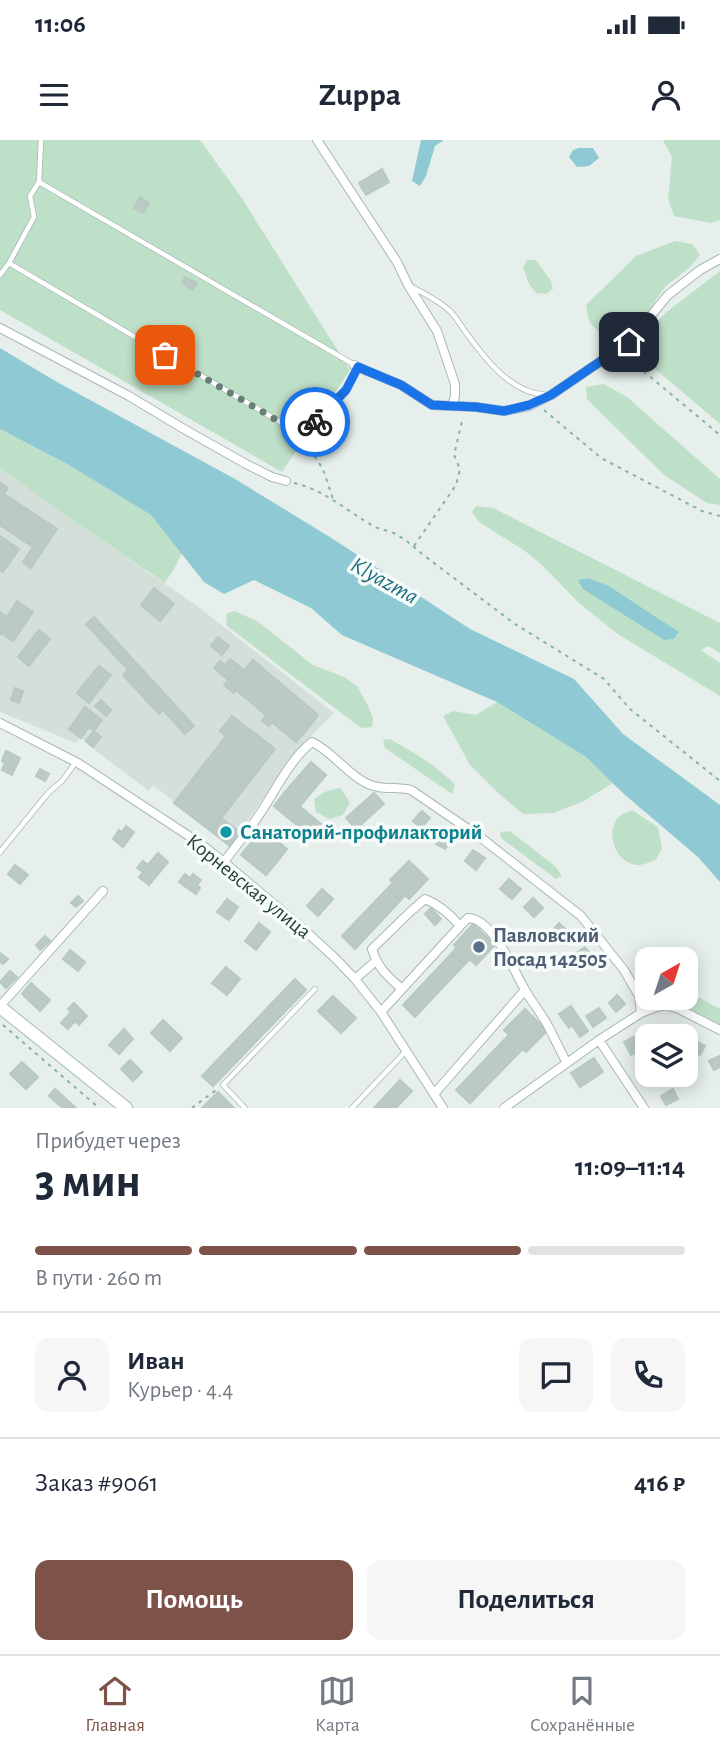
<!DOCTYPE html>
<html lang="ru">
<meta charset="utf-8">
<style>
body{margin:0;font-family:"Alegreya Sans",sans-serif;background:#f6f6f7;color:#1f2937;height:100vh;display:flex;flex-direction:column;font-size:26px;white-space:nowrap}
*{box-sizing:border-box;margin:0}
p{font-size:23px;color:#747a83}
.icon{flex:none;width:38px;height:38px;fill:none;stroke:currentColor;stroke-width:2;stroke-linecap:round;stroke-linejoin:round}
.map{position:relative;height:968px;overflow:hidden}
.drawer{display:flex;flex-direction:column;background:#fff;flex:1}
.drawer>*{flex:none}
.needle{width:46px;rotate:39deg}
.controls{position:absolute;left:635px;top:807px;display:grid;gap:14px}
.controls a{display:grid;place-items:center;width:63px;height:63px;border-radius:14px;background:#fff;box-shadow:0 4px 18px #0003;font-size:35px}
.pin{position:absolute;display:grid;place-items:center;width:60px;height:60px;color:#fff;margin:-30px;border-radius:14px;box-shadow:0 4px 10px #0006}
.courier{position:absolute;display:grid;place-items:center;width:70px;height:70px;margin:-35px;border:5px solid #1a73e8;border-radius:50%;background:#fff;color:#222;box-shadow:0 2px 9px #0007}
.headline em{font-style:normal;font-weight:600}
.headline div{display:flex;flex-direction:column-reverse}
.headline{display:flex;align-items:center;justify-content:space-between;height:119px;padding:0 35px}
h1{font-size:46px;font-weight:600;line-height:52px}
.bar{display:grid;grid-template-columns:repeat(4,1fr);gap:10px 7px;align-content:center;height:84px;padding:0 35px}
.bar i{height:9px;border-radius:5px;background:#e0e1e3}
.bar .current{background:#7f5249}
.bar p{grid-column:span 4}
.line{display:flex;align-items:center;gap:18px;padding:0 35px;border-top:2px solid #e0e1e3}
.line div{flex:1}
.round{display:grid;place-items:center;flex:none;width:74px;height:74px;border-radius:14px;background:#f6f6f7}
.cta{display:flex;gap:14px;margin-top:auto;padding:14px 35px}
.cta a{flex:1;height:80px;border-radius:14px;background:#7f5249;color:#fff;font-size:28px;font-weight:600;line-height:80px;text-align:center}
.cta a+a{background:#f6f6f7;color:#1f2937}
.status{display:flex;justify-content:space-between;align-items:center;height:49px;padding:0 35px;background:#fff;direction:ltr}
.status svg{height:19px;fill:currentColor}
header{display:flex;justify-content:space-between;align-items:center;height:91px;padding:0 35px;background:#fff;font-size:32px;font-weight:600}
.dock{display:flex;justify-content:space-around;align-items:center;height:98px;border-top:2px solid #e0e1e3;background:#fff;font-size:19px;color:#747a83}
.dock a{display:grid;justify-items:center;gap:4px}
.dock .current{color:#7f5249}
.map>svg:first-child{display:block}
</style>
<div class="status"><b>11:06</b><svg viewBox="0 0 49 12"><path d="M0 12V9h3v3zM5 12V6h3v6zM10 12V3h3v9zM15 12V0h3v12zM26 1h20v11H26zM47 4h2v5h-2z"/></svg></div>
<header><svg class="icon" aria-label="menu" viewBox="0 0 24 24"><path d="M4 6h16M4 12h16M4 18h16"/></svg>Zuppa<svg class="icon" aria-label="person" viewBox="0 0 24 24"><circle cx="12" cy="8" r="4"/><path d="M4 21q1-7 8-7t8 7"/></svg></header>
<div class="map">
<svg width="720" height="968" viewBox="0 0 720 968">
<rect width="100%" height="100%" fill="#e6efeb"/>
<!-- built -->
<path fill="#d4dfda" d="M0 328 63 374 196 465 334 573 310 597 280 634 230 706 153 645 149 651 101 615 81 598 76 603 0 572Z"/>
<!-- green -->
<path fill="#bfe0c8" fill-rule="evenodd" d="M0 0H200L241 57 350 230 282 332 0 170Z
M663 0H720V80L711 83 674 76 668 59 672 17Z
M675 101 692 104 700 115 689 128 666 146 638 185 622 199 603 196 589 182 586 165 636 116Z
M527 120H536L551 141 553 149 546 154 536 153 529 144 523 127Z
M720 131V284L646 221 643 200 664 174Z
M604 244 627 257 720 339V365L707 363 664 335 587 259 586 247Z
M0 289 67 324 151 375 182 413 175 427 165 443 63 374 0 328Z
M476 366 493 368 720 483V513L708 506 701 510 720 523V556L616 493 578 462 542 425 525 411 479 382 472 372ZM609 446 679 492 674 499 664 500 630 477Z
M234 471 257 481 313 525 344 537 357 546 367 564 373 578 372 587 361 588 227 486 226 474Z
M497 562 586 617 613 643 582 662 553 673 523 674 497 652 470 625 443 576 453 571 476 575Z
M390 599C414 613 437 625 455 645L452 654 385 608 383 600Z
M340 648 350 662 343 675 329 679 316 672 314 659 327 651Z
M632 670 658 687 662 708 656 720C651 721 644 725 639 725 615 725 603 689 621 675 624 673 628 672 632 670Z
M510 691 556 727 562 736 556 739 501 698 500 692Z
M691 853 720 869V885L683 865 684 858H686V855Z"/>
<!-- water -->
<path fill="#8ec9d4" d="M421 0H444L435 6 426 36 420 46 412 41Z
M579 8H593L599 18 589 26 577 27 569 17 573 10Z
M0 208 57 242 235 339 333 399 470 489 574 539 623 594 720 665V742L698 717 624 654 586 617 497 562 342 495 311 468 254 440 224 454 204 442 151 375 67 324 0 289Z
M588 438 609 446 679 492 674 499 664 500 583 449 578 440Z"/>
<!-- building -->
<path fill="#bbcac4" stroke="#b8c9c2" stroke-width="2" d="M382 29 389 42 366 55 359 43Z
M140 57 149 63 143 73 134 68Z
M185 137 197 143 193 150 182 143Z
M149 213 164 221 158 231 144 224Z
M0 342 8 348 4 354 57 389 31 428 23 422 33 407 0 385Z
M0 396 19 409 3 432 0 430Z
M154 448 174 464 160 481 141 465Z
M17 461 33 472 13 501 1 493 0 494V472L7 477Z
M94 477 194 586 185 594 163 570 159 574 123 535 128 530 86 484Z
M39 490 50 499 29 526 18 517Z
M218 497 229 506 222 515 211 506Z
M230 519 239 526 228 540 214 528 220 521 225 525Z
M253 520 318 575 310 586 244 530Z
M99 526 111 535 89 563 77 553Z
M239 526 310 586 296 602 272 582 269 586 262 581 266 575 236 550 234 553 224 545Z
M15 548 23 551 19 563 11 560Z
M101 560 111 570 106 576 95 566Z
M85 567 102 580 94 591 89 587 81 598 69 589Z
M232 576 275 609 211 691 174 663 226 596 220 591Z
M94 591 101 597 93 607 86 601Z
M6 611 20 618 12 635 2 630 5 623 2 621Z
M311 622 326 635 300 666 284 653Z
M40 629 49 634 45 641 36 636Z
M284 653 321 684 310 696 274 666Z
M374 653 384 664 356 689 346 678Z
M422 671 430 678 421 688 413 681Z
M221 678 241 693 230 706 211 691Z
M126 686 134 692 123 707 113 699 119 690 122 692Z
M262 689 270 695 260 708 277 722 266 735 241 715Z
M444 690 453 696 445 709 436 704Z
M270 695 287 709 277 722 260 708Z
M473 710 485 718 476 730 465 721Z
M158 713 168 722 149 745 139 737 143 732 137 728 143 721 148 725Z
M409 721 428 739 409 759 390 740Z
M15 725 28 735 20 744 8 734Z
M185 734 190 738 193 734 201 740 197 745 200 748 196 754 179 742Z
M509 739 521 749 512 759 500 749Z
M393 743 405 755 400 761 387 749Z
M322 749 333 759 318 776 307 766Z
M387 749 400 761 355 809 342 796Z
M78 756 83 761 76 767 71 763Z
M533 758 543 768 534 777 524 767Z
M227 759 238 767 229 780 217 772Z
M431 768 441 779 435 785 425 774Z
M259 783 270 792 256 810 245 801Z
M559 783 574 797 566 805 552 791Z
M473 784 495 805 476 825 454 805Z
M45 796 50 801 40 810 36 805Z
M457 807 470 819 464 825 452 813Z
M585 807 595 821 585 828 575 814Z
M70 810 85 822 78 831 63 819Z
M0 813 8 819 3 824 0 822Z
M452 813 464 825 415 877 403 865Z
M226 827 240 839 227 855 212 843Z
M10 831 17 837 6 848 0 842Z
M295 839 306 850 213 946 202 936Z
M31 843 50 860 40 871 22 854Z
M617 855 625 864 616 872 609 863Z
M333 856 356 878 341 893 318 871Z
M74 863 87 876 79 885 75 881 68 889 61 883 71 872 68 869Z
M571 866 588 891 580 897 572 885 569 888 559 874Z
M599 868 606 878 593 887 586 876Z
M525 869 547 891 526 912 504 890Z
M163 880 182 898 170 911 151 893Z
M124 889 133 899 119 914 109 905Z
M639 894 646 907 631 915 624 902Z
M509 895 523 909 517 915 503 901Z
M688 897 705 906 700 915 686 908V902Z
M503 901 517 915 470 963 456 950Z
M719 916 720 927 714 930 709 921Z
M594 918 603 932 580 947 571 933Z
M130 920 142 932 133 941 121 929Z
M22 922 38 937 26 949 10 934Z
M648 925V934H663L650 941 643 928Z
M400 940 412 951 396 968H374Z
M55 949 76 968H63L49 956Z
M673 949 678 959 666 965 661 956Z
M218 952 234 968H202Z"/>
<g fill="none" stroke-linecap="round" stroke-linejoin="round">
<!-- lane casing -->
<g stroke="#a8b8b2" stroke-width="6">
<path id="lane" d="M39 42 353 224
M9 123 299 293 304 294 346 250 358 227
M0 135 9 123 34 77 30 56 39 42 41 0
M410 146C423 153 440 161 451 172 457 179 462 187 467 194 486 220 512 254 547 255
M0 712 49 652 62 641 76 622
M245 968 223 945 315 849
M352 968 406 911"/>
</g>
<!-- street casing -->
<g stroke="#a8b8b2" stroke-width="10">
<path id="street" d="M317 0 397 122 408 145 437 191 455 244V256L452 266
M0 188 129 256 184 289 246 324 272 337 286 341
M354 225 367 231 401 245 432 265 476 267 504 271 529 266 551 255 629 202 668 155 700 130 720 119
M0 583 78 623 198 702 224 722 300 786 336 819 355 839 381 872 443 968
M224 722C235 707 247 693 257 678 274 654 289 620 312 602 333 612 346 633 366 643 381 651 395 646 411 650L480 697 581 776 624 830 639 856 641 873
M355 839 376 821
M402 849C387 836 378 828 372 809L410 772 425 759C440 765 450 774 460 786
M0 866 103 751
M381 872 460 786 468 778C493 779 513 829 524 848 531 861 540 872 547 884 554 897 560 911 567 923
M599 900 644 968
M434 954 525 850
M504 968 599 900 641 873 656 867 666 865 679 869 720 890"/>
</g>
<!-- secondary casing -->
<g stroke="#a4bbb3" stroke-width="14">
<path id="secondary" d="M0 867 126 968"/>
</g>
<!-- path -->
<path stroke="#86b3a5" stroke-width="2" stroke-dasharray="3.5 5" stroke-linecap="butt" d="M624 215 720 295
M544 270 601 318 702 371 720 376
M305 302 323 329 333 359
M294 343C325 350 348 372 375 387 380 389 385 390 391 392 403 397 412 405 422 414L515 484 604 539 630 569 720 641
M414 406 456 345 460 329 454 315 463 277
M3 885 99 968
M192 968 216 950"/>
<!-- lane -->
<use href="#lane" stroke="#fff" stroke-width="4.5"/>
<!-- street -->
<use href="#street" stroke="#fff" stroke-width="8"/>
<!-- secondary -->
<use href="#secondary" stroke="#fff" stroke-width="12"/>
</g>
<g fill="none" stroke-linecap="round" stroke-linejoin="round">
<!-- done -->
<path stroke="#687f78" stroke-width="7" stroke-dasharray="0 12.6" d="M165 215 299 293 304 294 315 282"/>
<!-- route -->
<path stroke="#1a73e8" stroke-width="9" d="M315 282 346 250 358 227 401 245 432 265 476 267 504 271 529 265 551 255 629 202"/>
</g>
<!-- markers -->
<circle fill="#0f9aa8" stroke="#f7fbf9" stroke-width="2.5" cx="226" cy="692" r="7"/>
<circle fill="#5c6f8a" stroke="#f7fbf9" stroke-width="2.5" cx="479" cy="807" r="7"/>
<g text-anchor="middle" stroke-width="7" stroke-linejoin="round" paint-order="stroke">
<!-- culture labels -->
<g font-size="21" font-weight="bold" fill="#0d838f" stroke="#f7fbf9" text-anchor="start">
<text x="240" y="699">Санаторий-профилакторий</text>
</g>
<!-- street labels -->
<g font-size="21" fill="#24423a" stroke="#f7fbf9">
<text transform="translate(249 746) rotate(39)" y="7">Корневская улица</text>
</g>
<!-- service labels -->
<g font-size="21" font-weight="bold" fill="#4e5e75" stroke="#f7fbf9" text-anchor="start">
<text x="493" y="802">Павловский<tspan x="493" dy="24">Посад 142505</tspan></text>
</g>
<!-- water labels -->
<g font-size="23" font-style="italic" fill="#1c6f80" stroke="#f7fbf9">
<text transform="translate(385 440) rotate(29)" y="8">Klyazma</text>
</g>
</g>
</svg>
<div class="controls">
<a><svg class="needle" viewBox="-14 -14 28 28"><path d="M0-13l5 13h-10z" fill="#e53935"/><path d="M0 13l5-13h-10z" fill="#747a83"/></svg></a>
<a><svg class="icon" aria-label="layers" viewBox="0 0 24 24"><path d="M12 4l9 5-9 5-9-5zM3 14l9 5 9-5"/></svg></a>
</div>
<div class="pin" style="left:165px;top:215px;background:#ea580c"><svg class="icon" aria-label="bag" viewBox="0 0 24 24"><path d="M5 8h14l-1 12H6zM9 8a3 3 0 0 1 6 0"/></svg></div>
<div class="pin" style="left:629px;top:202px;background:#1f2937"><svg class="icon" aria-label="home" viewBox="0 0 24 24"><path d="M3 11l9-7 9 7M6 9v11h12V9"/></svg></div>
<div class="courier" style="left:315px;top:282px"><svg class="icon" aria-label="bike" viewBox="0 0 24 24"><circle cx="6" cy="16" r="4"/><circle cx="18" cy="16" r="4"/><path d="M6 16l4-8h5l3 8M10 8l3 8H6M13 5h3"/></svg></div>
</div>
<section class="drawer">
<div class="headline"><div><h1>3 мин</h1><p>Прибудет через</p></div><em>11:09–11:14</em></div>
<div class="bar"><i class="current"></i><i class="current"></i><i class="current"></i><i></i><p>В пути · 260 m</p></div>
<div class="line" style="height:126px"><a class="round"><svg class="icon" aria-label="person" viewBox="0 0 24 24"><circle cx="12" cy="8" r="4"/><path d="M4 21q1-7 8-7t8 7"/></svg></a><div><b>Иван</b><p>Курьер · 4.4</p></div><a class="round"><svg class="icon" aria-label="chat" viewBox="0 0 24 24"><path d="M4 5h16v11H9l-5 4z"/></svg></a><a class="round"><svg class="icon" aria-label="phone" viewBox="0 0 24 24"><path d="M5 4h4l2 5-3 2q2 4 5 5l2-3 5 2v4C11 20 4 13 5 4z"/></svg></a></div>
<div class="line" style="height:91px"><div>Заказ #9061</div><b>416 ₽</b></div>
<div class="cta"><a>Помощь</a><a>Поделиться</a></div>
</section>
<nav class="dock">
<a class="current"><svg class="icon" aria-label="home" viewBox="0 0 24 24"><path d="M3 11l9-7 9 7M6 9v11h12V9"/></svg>Главная</a>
<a><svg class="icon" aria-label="map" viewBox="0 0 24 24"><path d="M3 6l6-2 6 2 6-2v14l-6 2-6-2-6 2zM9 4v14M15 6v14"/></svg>Карта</a>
<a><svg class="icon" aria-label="saved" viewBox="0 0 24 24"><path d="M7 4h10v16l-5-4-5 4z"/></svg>Сохранённые</a>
</nav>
